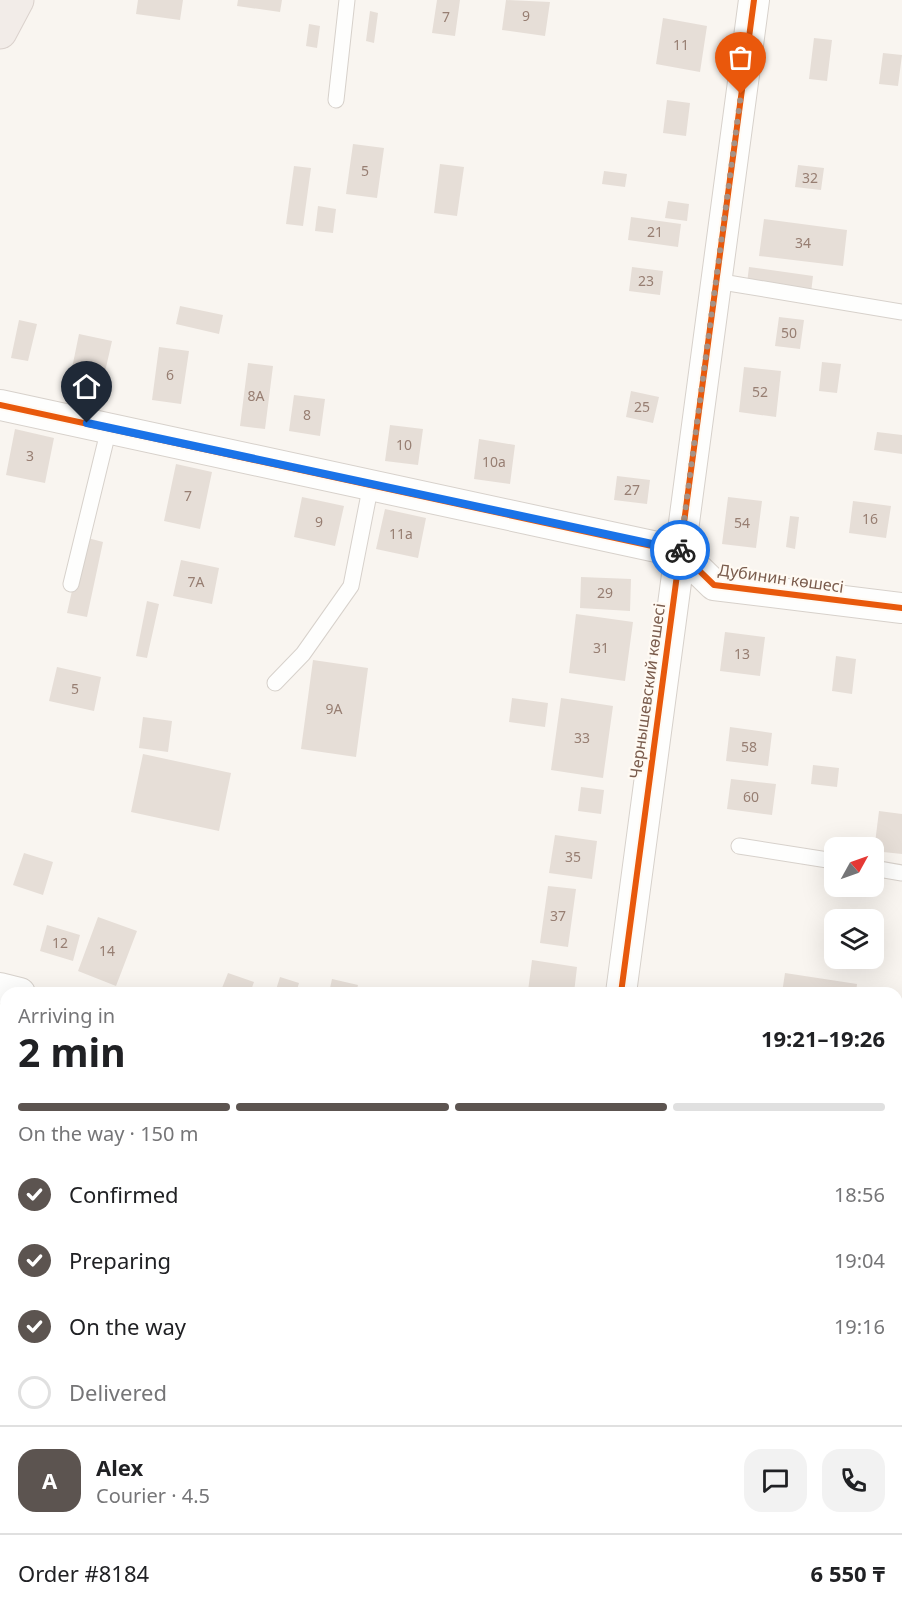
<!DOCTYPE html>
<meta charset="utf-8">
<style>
body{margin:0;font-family:"Noto Sans",sans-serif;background:#f2f2f2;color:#202124;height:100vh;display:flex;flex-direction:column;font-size:22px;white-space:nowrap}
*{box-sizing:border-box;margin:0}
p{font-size:20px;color:#757577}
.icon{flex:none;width:33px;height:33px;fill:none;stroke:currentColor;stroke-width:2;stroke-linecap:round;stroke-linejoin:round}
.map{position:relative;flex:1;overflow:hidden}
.details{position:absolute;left:0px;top:987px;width:903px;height:638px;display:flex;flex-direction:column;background:#fff;border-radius:18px 18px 0 0;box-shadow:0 6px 24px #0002}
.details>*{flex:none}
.needle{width:39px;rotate:50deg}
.fabs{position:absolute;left:824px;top:837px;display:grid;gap:12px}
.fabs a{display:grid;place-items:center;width:60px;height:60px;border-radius:12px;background:#fff;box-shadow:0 6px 24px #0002;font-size:30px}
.pin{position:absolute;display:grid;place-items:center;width:51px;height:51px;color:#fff;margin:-62px -26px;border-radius:50% 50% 50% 0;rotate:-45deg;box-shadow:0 0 6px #0007}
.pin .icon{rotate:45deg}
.courier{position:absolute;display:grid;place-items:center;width:60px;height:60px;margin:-30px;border:4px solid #1a73e8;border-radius:50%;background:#fff;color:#222;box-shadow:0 2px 8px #0007}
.summary em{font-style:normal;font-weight:700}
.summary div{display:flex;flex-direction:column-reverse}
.summary{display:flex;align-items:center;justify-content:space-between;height:102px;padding:0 18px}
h1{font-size:39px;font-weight:700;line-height:45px}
.bar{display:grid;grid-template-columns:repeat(4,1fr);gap:9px 6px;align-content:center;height:72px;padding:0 18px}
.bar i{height:8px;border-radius:4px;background:#e0e0e0}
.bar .on{background:#5c5450}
.bar p{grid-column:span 4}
.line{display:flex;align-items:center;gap:15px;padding:0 18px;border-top:2px solid #e0e0e0}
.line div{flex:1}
.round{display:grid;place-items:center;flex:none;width:63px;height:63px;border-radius:18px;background:#f2f2f2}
ol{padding:0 18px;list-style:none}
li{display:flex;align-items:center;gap:18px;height:66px}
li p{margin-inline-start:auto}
li .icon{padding:6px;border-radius:50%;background:#5c5450;color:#fff;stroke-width:4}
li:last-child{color:#757577}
li i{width:33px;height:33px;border:3px solid #e0e0e0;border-radius:50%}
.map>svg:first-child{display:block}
</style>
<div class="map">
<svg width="902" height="1624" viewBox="0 0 902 1624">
<rect width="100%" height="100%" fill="#f9f5f0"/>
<!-- building -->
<path fill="#e6ded7" d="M138 0H183L180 20 136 14Z
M238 0H282L280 12 237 6Z
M437 0H460L455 36 432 33Z
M506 0 550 2 545 36 502 30Z
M370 11 378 13 374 43 366 41Z
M663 18 707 26 700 72 656 64Z
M309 24 320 26 317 48 306 46Z
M814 38 832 40 827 81 809 79Z
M883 53 902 55 898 86 879 84Z
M667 100 690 103 686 136 663 133Z
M353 144 384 148 377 198 346 194Z
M440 164 464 167 457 216 434 213Z
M798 165 824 168 821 190 795 187Z
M294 166 311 168 303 226 286 224Z
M604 171 627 174 625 187 602 184Z
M668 201 689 204 687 221 665 218Z
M318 206 336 209 333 233 315 231Z
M631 217 681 224 678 247 628 240Z
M764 219 847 230 843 266 759 256Z
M632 267 663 271 660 295 629 291Z
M749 267 813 276 811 293 747 283Z
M180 306 223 315 219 334 176 324Z
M779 317 804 320 800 349 775 346Z
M19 320 37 324 28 361 11 358Z
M79 334 112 341 102 385 70 378Z
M159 347 189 351 181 404 152 400Z
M822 362 841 364 837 393 819 391Z
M248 363 273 366 265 429 240 426Z
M744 367 781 371 776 417 739 412Z
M631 391 659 397 653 423 626 417Z
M294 395 325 399 320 436 289 431Z
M390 425 423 429 418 465 385 461Z
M15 429 54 438 45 483 6 475Z
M877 432 902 435V454L874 450Z
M479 439 515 445 510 484 474 479Z
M176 464 212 472 200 529 164 521Z
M617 476 650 480 647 504 614 500Z
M302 497 344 506 335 546 294 537Z
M728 497 762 501 756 548 722 544Z
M853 501 891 506 886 538 849 533Z
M385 509 426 518 418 558 376 549Z
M790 516 799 517 795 549 786 547Z
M84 537 103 542 87 617 67 613Z
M181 560 219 568 212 604 173 596Z
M581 577 631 579 630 611 580 608Z
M147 601 159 604 147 658 136 656Z
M576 614 633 622 625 681 569 673Z
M725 632 765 637 760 676 720 671Z
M836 656 856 659 852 694 832 691Z
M313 660 368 668 356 757 301 749Z
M57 667 101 677 94 711 49 701Z
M512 698 548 703 545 727 509 722Z
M561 698 613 706 603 778 551 770Z
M143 717 172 721 168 752 139 748Z
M730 727 772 733 768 766 726 761Z
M143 754 231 773 219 831 131 812Z
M813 765 839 768 837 787 811 784Z
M731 779 776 784 772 815 727 809Z
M581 787 604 790 601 814 578 811Z
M879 811 902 814V854L874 851Z
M555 835 597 841 592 879 549 873Z
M24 853 53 862 43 895 13 885Z
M548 886 576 889 568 947 540 943Z
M98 917 137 931 116 986 78 971Z
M47 925 80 935 73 961 40 951Z
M532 960 577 967 574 993 528 991Z
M228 973 254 982 250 993H220Z
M785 973 857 984 856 993H782Z
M280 977 299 983 296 993H275Z
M332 979 358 985 356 993H329Z
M897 1068 902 1069V1120L897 1119Z
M20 1618H58L66 1620 65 1624H19Z
M442 1618H488L487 1624H441Z"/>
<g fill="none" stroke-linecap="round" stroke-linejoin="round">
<!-- service casing -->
<g stroke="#d7d1cb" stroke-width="17">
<path id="service" d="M336 100 347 0
M716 281 902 312
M71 584 109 428
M275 683 303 654 351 586 371 484
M739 846 834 861
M873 868 902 873"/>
</g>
<!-- minor casing -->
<g stroke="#d7d1cb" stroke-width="32">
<path id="minor" d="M0 405 680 552 714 585 902 608
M0 988 20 993
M621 993 754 0
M897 1176 902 1177
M897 1526H902
M0 1579 6 1580
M214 1618 244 1624
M77 1624 78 1618
M535 1624 536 1618"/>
</g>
<!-- trunk casing -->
<g stroke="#dad1cc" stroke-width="35">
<path id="trunk" d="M0 32 17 0"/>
</g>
<!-- service -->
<use href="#service" stroke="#fefefd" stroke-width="15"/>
<!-- minor -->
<use href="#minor" stroke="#fefefd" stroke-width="30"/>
<!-- trunk -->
<use href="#trunk" stroke="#f2ece8" stroke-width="33"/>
<!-- cycleway casing -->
<g stroke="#fffaf3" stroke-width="10">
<path id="cycleway" d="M0 405 680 552 714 585 902 608
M621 993 754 0"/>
</g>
<!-- cycleway -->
<use href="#cycleway" stroke="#e8590c" stroke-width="6"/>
</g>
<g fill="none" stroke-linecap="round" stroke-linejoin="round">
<!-- done -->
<path stroke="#a69286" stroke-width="6" stroke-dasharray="0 10.8" d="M680 550 741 94"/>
<!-- route -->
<path stroke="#1a73e8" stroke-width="8" d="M87 423 680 550"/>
</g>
<g text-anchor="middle" stroke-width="4.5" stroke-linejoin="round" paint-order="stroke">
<!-- number labels -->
<g font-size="14" fill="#977e72">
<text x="526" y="21">9</text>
<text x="446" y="22">7</text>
<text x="681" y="50">11</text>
<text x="365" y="176">5</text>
<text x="810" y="183">32</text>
<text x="655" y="237">21</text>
<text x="803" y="248">34</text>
<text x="646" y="286">23</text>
<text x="789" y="338">50</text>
<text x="170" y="380">6</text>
<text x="760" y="397">52</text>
<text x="256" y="401">8А</text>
<text x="642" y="412">25</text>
<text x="307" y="420">8</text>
<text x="404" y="450">10</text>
<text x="30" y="461">3</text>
<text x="494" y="467">10а</text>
<text x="632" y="495">27</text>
<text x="188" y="501">7</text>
<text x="870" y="524">16</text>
<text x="319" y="527">9</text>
<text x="742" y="528">54</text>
<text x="401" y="539">11а</text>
<text x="196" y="587">7А</text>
<text x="605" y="598">29</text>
<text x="601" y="653">31</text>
<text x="742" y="659">13</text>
<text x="75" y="694">5</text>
<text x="334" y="714">9А</text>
<text x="582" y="743">33</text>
<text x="749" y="752">58</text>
<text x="751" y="802">60</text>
<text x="573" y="862">35</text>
<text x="558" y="921">37</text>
<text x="60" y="948">12</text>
<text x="107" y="956">14</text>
</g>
<!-- street labels -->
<g font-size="16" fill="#7a5c4d" stroke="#fffaf3">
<text transform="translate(781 578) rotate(8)" y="6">Дубинин көшесі</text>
<text transform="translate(647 691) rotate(-82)" y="6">Чернышевский көшесі</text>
</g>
</g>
</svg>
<div class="fabs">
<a><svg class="needle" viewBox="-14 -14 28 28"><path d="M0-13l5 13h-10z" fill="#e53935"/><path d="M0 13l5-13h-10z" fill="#757577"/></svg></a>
<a><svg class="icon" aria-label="layers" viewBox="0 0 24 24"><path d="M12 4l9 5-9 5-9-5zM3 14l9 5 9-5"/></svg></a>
</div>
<div class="pin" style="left:741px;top:94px;background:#ea580c"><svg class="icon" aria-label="bag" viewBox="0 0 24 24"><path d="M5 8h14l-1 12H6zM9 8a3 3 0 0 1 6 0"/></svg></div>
<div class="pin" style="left:87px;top:423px;background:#1f2937"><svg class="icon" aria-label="home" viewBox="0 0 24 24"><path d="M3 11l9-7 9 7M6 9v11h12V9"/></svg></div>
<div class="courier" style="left:680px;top:550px"><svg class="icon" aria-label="bike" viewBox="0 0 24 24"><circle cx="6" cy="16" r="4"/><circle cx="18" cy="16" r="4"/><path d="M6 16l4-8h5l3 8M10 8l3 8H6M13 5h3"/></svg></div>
<section class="details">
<div class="summary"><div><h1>2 min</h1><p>Arriving in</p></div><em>19:21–19:26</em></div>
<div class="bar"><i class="on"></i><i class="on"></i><i class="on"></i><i></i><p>On the way · 150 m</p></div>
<ol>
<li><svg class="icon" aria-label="check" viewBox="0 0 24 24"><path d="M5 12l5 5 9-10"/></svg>Confirmed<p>18:56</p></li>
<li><svg class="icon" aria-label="check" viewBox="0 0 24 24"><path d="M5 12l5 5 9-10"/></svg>Preparing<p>19:04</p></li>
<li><svg class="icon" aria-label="check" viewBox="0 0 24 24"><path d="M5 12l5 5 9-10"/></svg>On the way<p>19:16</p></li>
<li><i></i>Delivered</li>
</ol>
<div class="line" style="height:108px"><b class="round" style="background:#5c5450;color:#fff">A</b><div><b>Alex</b><p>Courier · 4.5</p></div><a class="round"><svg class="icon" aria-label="chat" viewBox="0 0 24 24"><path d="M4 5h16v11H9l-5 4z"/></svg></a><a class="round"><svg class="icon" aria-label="phone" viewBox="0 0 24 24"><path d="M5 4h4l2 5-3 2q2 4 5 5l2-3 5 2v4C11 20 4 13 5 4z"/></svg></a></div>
<div class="line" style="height:78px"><div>Order #8184</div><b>6 550 ₸</b></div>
</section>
</div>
